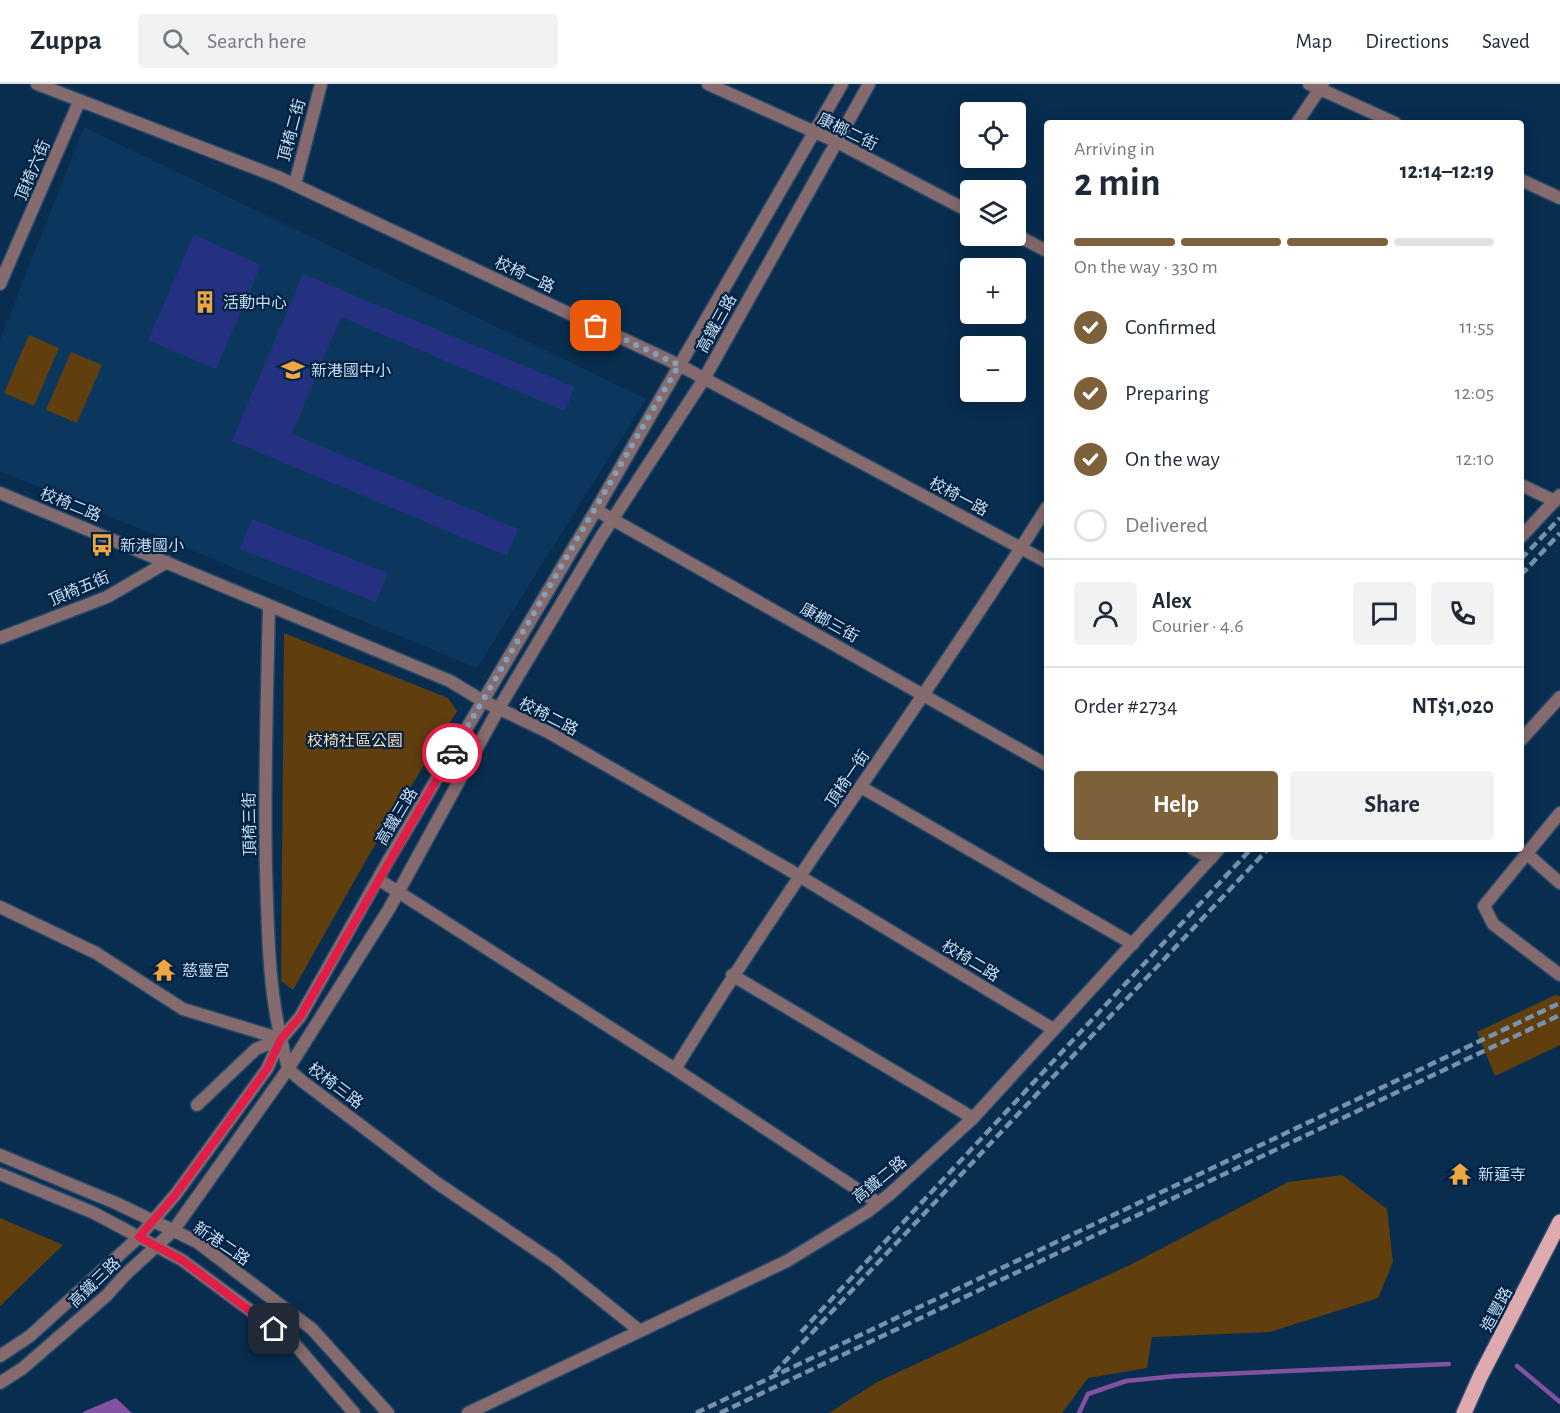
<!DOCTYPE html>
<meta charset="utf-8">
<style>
body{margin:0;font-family:"Alegreya Sans","Noto Sans TC",sans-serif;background:#f2f2f3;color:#1f2937;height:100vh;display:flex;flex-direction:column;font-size:22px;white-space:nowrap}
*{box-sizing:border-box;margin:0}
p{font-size:20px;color:#747a83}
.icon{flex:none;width:33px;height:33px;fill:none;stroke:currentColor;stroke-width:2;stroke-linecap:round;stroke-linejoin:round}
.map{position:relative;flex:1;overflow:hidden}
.sheet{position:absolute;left:1044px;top:36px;width:480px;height:732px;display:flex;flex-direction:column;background:#fff;border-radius:6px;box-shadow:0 3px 15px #0003}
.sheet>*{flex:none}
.buttons{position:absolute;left:960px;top:18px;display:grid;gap:12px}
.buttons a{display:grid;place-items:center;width:66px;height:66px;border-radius:6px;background:#fff;box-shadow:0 3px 15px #0003;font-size:30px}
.pin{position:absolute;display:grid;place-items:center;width:51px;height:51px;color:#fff;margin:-26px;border-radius:12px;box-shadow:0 3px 9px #0006}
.courier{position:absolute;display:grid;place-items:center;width:60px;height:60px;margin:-30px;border:4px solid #e11d48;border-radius:50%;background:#fff;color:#222;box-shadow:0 2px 8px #0007}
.head em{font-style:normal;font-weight:700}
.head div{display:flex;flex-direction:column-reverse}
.head{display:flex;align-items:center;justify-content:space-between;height:102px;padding:0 30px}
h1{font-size:39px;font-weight:700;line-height:45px}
.bar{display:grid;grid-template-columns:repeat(4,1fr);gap:9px 6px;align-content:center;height:72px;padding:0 30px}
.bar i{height:8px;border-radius:4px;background:#e0e1e3}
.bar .selected{background:#7d613b}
.bar p{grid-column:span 4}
.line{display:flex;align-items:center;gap:15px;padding:0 30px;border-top:2px solid #e0e1e3}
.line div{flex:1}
.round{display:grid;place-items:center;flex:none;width:63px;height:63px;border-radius:6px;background:#f2f2f3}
ol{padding:0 30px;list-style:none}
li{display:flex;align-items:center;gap:18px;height:66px}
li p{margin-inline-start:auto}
li .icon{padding:6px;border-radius:50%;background:#7d613b;color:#fff;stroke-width:4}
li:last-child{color:#747a83}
li i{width:33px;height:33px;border:3px solid #e0e1e3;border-radius:50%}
.button{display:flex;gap:12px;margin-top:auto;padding:12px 30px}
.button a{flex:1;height:69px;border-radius:6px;background:#7d613b;color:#fff;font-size:24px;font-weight:700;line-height:69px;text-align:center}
.button a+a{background:#f2f2f3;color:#1f2937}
header{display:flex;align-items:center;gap:36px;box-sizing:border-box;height:84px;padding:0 30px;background:#fff;border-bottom:2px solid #e0e1e3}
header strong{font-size:28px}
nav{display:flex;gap:33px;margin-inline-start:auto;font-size:21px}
.search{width:420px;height:54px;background:#f2f2f3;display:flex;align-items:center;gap:15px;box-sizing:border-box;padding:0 21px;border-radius:6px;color:#747a83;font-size:22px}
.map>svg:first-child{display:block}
</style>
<header>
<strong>Zuppa</strong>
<div class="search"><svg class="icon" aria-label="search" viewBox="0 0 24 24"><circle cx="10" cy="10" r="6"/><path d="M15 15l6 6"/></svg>Search here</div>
<nav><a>Map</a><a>Directions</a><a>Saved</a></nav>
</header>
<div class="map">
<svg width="1560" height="1329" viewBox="0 0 1560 1329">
<rect width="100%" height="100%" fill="#082d4f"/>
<!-- built -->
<path fill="#0b375f" d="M84 43 646 315 477 584 0 387V256Z"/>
<!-- green -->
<path fill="#613e0d" d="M29 251 59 264 34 322 4 309Z
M71 268 102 281 77 339 46 326Z
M284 549 448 614 457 627 369 771 293 906 281 897Z
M1555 911 1560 912V961L1495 992 1477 948Z
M1342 1091 1387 1125 1393 1178 1378 1214 1270 1248 1152 1253 1147 1284 1088 1294 1062 1329H829L877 1298 1132 1180 1288 1098Z
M0 1134 63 1161 0 1222Z"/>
<!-- water -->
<path fill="#8251a2" d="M116 1314 132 1329H82L85 1327Z"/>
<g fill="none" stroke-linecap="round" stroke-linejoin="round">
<!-- stream -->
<path stroke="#8251a2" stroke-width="4.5" d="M1517 1282 1560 1318
M1079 1329 1088 1310 1126 1297 1176 1292 1449 1280"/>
</g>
<!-- building -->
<path fill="#243180" d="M194 151 261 181 216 285 148 256Z
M303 190 575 303 565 327 341 233 292 350 518 445 507 472 232 357Z
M252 435 388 489 376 518 240 465Z"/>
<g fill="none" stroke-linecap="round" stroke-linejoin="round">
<!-- minor casing -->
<g stroke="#274969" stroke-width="15">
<path id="minor" d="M37 0 278 93 679 281 1047 478
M708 0 837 58 970 128
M1309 0 1395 39
M1297 39 1323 0
M1521 96 1560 114
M295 100 321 0
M1016 151 1047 167
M0 200 79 18
M1521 401 1555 417
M0 409 450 597 483 617 548 648 786 784 1053 945
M596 426 1047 681
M0 554 107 513 167 478
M1521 656 1560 613
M861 703 1133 860
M1560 729 1484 822 1493 840 1560 891
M1193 765 1211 774
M1527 770 1560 799
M378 795 675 985 878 1119
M732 891 973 1034
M675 985C793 793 927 613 1047 423
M197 1021 256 965 281 955C268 900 268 844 266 787 264 699 267 611 269 522
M0 1272 30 1252 139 1153 176 1110 267 985 281 955 300 933 388 777 596 426 842 0
M0 1299 23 1284 106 1212 126 1190 173 1147 288 985 389 825 499 624 601 453 704 295 869 0
M468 1329 640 1247"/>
</g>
<!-- tertiary casing -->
<g stroke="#274969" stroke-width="15">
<path id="tertiary" d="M1521 453 1560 411
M0 823 96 869 183 925 281 955 288 985 302 997 437 1099 554 1178 640 1247 787 1177 867 1128 890 1110 973 1034 1219 765
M0 1071 118 1120 197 1158 312 1245 388 1329
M0 1090 94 1129 182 1176 293 1258 354 1329"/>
</g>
<!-- primary casing -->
<g stroke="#274969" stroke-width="18">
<path id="primary" d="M1464 1329 1480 1293 1560 1138"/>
</g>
<!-- minor -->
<use href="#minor" stroke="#856b6e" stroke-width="12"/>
<!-- tertiary -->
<use href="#tertiary" stroke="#856b6e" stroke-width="12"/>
<!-- primary -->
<use href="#primary" stroke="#dea9af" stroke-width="15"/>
<!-- rail -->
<path stroke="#7792ac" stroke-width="4.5" stroke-dasharray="9 4.5" stroke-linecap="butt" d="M1521 475 1560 434
M1521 491 1560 449
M801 1248 1251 765
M774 1289 1268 765
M696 1329 1560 919
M720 1329 1560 931"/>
</g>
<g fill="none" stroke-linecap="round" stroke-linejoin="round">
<!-- done -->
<path stroke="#859fb9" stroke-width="6" stroke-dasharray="0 10.8" d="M452 669 679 281 596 242"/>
<!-- route -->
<path stroke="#e11d48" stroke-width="8" d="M274 1245 182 1176 139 1153 176 1110 267 985 281 955 300 933 452 669"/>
</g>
<!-- icons -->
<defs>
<g id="building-bare" transform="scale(1.8)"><path d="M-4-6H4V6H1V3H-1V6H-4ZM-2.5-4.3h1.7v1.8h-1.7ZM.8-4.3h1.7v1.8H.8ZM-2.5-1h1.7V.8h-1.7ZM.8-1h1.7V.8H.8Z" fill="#f1a640" stroke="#002243" stroke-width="2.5" paint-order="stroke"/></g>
<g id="school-bare" transform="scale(1.8)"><path d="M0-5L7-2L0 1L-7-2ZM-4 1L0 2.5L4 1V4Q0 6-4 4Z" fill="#f1a640" stroke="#002243" stroke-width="2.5" paint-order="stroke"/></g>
<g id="bus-bare" transform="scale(1.8)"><path d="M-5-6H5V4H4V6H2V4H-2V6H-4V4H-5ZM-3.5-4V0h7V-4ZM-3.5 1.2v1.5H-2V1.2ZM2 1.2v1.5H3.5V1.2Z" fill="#f1a640" stroke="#002243" stroke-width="2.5" paint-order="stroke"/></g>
<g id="temple-bare" transform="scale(1.8)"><path d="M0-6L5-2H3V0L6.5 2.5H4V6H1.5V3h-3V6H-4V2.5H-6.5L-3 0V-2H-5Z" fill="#f1a640" stroke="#002243" stroke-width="2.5" paint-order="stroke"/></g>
</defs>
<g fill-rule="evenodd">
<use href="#building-bare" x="205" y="218"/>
<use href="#school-bare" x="293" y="286"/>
<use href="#bus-bare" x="102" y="461"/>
<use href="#temple-bare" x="164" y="886"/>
<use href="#temple-bare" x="1460" y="1090"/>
</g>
<g text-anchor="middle" stroke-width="4.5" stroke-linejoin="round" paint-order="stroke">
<!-- street labels -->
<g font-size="16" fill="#c9ddf2" stroke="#002243">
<text transform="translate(291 46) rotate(-75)" y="6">頂椅二街</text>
<text transform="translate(848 47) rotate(26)" y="6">康榔二街</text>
<text transform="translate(32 86) rotate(-67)" y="6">頂椅六街</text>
<text transform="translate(525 190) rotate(25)" y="6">校椅一路</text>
<text transform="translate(716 239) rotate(-61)" y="6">高鐵三路</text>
<text transform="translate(959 412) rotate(28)" y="6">校椅一路</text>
<text transform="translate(71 420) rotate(22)" y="6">校椅二路</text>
<text transform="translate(79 504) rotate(-23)" y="6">頂椅五街</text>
<text transform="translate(830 538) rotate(29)" y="6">康榔三街</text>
<text transform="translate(549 632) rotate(27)" y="6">校椅二路</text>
<text transform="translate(847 694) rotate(-56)" y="6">頂椅一街</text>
<text transform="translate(396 732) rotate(-59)" y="6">高鐵三路</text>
<text transform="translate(249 740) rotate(-91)" y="6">頂椅三街</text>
<text transform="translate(971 876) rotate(31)" y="6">校椅二路</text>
<text transform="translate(336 1001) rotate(37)" y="6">校椅三路</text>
<text transform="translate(879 1095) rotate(-39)" y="6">高鐵二路</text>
<text transform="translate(222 1159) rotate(34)" y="6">新港二路</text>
<text transform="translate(94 1198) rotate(-44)" y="6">高鐵三路</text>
<text transform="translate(1496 1225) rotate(-62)" y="6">造豐路</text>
</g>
<!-- poi labels -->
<g font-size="16" fill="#c9ddf2" stroke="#002243" text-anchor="start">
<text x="223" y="224">活動中心</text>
<text x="311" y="292">新港國中小</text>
<text x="120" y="467">新港國小</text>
<text x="182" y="892">慈靈宮</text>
<text x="1478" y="1096">新蓮寺</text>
</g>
<!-- park labels -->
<g font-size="16" fill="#fddab2" stroke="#002243">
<text x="355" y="662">校椅社區公園</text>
</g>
</g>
</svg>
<div class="buttons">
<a><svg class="icon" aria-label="locate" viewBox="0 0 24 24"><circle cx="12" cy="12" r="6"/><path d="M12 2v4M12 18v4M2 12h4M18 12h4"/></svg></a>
<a><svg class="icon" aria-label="layers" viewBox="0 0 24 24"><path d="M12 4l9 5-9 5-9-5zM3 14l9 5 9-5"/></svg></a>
<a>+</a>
<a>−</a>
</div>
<div class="pin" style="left:596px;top:242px;background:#ea580c"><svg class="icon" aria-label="bag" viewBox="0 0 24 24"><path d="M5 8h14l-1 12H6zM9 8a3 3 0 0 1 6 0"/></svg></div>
<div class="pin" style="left:274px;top:1245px;background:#1f2937"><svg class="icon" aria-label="home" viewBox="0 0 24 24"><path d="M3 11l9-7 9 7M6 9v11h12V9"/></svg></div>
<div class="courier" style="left:452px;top:669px"><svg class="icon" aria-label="car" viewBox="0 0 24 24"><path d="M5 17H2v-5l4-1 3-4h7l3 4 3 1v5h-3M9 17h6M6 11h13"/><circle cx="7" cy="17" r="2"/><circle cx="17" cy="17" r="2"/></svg></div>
<section class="sheet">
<div class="head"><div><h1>2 min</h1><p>Arriving in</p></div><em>12:14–12:19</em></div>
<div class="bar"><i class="selected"></i><i class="selected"></i><i class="selected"></i><i></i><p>On the way · 330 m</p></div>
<ol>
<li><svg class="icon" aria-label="check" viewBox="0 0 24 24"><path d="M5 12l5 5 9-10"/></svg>Confirmed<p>11:55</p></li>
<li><svg class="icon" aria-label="check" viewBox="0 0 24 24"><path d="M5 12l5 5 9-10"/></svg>Preparing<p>12:05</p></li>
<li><svg class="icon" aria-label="check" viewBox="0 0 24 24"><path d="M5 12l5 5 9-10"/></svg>On the way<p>12:10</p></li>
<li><i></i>Delivered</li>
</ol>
<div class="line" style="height:108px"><a class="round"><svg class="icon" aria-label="person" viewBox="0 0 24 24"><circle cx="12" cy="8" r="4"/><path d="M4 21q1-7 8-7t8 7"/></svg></a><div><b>Alex</b><p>Courier · 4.6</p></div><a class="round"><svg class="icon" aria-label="chat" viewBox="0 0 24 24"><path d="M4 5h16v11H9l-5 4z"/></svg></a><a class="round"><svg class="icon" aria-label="phone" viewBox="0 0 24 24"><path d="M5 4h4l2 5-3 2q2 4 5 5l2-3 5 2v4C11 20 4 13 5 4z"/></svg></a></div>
<div class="line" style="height:78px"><div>Order #2734</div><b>NT$1,020</b></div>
<div class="button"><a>Help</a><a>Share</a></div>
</section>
</div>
